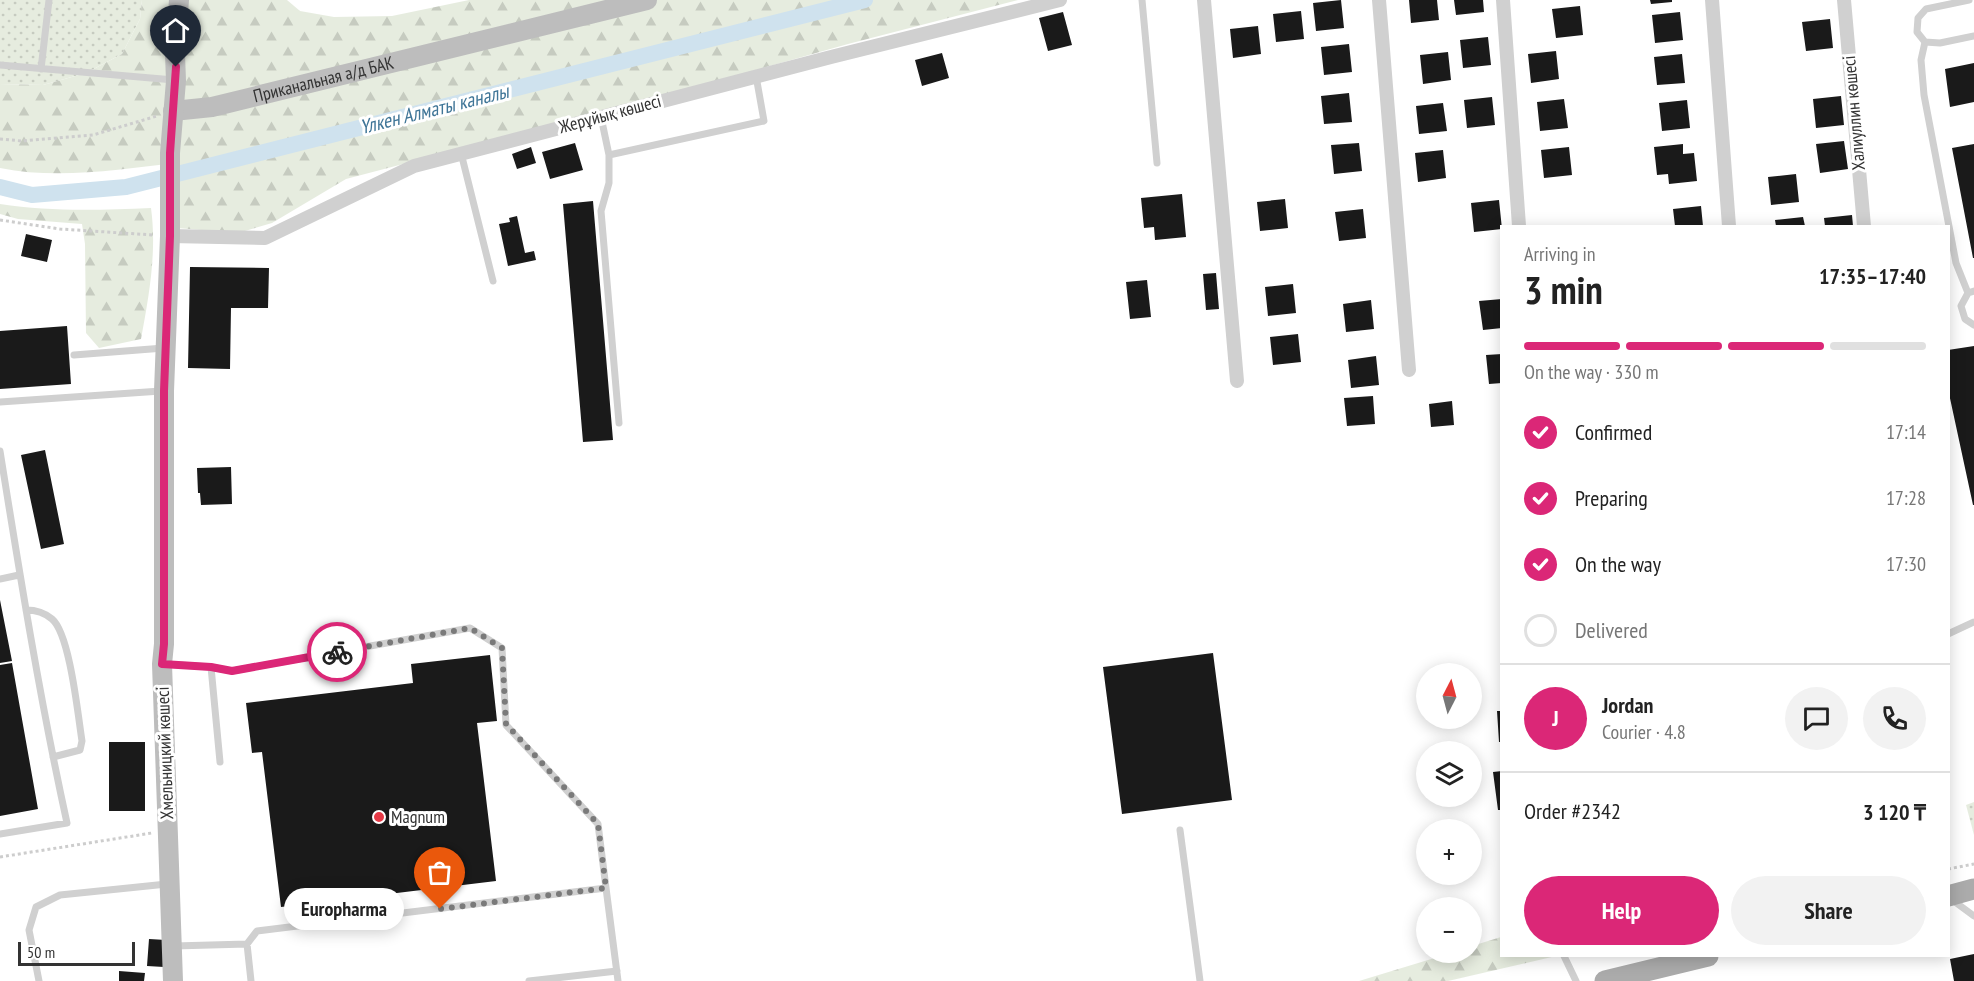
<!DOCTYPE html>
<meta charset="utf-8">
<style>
body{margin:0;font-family:"PT Sans Narrow",sans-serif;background:#f2f2f2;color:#222;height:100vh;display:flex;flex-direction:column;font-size:22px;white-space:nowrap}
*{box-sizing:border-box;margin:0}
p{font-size:20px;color:#767676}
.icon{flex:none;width:33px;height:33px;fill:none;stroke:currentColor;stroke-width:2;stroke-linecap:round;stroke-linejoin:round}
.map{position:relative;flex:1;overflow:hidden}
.drawer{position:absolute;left:1500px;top:225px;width:450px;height:732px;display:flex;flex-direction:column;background:#fff;border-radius:0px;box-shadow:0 3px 15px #0003}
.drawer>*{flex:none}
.needle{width:39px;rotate:6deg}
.controls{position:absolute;left:1416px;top:663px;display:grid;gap:12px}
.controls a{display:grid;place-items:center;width:66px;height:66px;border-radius:50%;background:#fff;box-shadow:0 3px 15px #0003;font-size:30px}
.scale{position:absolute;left:18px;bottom:15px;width:117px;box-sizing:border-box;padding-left:6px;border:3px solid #333;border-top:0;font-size:16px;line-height:21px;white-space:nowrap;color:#333;-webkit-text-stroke:4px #fff;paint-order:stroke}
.pin{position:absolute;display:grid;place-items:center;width:51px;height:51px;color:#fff;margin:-62px -26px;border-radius:50% 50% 50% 0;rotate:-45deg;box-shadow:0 0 6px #0007}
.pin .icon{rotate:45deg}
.courier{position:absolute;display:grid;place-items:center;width:60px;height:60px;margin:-30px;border:4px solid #db2777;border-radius:50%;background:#fff;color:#222;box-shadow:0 2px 8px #0007}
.bubble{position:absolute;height:42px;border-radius:21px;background:#fff;box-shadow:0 3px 15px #0003;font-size:20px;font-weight:700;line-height:42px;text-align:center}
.headline em{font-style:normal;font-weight:700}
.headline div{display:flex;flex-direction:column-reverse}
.headline{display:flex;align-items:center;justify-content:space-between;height:102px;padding:0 24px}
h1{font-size:39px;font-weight:700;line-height:45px}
.bar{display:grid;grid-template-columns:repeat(4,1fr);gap:9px 6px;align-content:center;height:72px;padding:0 24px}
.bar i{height:8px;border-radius:4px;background:#e0e0e0}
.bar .on{background:#db2777}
.bar p{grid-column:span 4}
.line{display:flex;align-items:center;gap:15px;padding:0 24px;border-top:2px solid #e0e0e0}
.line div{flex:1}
.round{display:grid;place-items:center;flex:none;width:63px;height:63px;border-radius:32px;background:#f2f2f2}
ol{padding:0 24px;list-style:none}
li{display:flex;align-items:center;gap:18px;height:66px}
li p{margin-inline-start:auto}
li .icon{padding:6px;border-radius:50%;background:#db2777;color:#fff;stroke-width:4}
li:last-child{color:#767676}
li i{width:33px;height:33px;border:3px solid #e0e0e0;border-radius:50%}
.action{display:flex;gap:12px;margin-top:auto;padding:12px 24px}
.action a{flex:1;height:69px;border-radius:36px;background:#db2777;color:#fff;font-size:24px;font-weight:700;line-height:69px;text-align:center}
.action a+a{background:#f2f2f2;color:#222}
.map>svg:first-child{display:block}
</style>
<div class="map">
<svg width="1974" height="981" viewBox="0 0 1974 981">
<defs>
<pattern id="grass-dots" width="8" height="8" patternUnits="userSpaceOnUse" patternTransform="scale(1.5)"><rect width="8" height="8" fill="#e6ecdf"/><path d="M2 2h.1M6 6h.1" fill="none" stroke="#c6cbc0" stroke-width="1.8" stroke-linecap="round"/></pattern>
<pattern id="forest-firs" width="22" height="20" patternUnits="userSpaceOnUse" patternTransform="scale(1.5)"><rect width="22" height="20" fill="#e6ecdf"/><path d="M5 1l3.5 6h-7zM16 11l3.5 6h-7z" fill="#c6cbc0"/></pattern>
</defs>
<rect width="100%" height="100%" fill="#fff"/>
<!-- grass -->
<path fill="url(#grass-dots)" d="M0 0H142L140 19 122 54 86 73 43 85 0 84Z
M1974 802V835L1966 805Z"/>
<!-- forest -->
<path fill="url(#forest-firs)" d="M142 0H287L300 11 334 17 392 16 469 0H1018L848 44 682 91 346 179 272 223 238 233 177 228 178 163C119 169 59 180 0 168V84L43 85 86 73 122 54 140 19Z
M0 204C51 212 100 210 151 208 157 252 149 296 141 339L99 348 86 333 85 244 82 224 18 219 0 214Z
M1501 937 1502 956H1556L1448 981H1359L1451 953 1472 952V946Z"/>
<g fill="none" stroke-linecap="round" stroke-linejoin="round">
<!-- canal -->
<path stroke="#cfe2ee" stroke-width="16" d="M0 187 32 195 126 187 865 0"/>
</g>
<!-- building -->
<path fill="#1a1a1a" d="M1341 0 1344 28 1316 31 1313 3Z
M1409 0H1437L1439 20 1411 23Z
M1454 0H1483L1484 12 1456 15Z
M1650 0H1672V2L1651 4Z
M1580 6 1583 35 1556 38 1552 9Z
M1301 11 1304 39 1276 42 1273 14Z
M1063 12 1072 45 1048 51 1039 18Z
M1680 12 1683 40 1655 43 1652 15Z
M1830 19 1833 48 1806 51 1802 22Z
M1258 26 1261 54 1233 58 1230 29Z
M1488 37 1491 65 1463 68 1460 40Z
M1349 44 1352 72 1324 75 1321 47Z
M1556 51 1559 79 1531 83 1528 54Z
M1448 52 1451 80 1423 84 1420 55Z
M942 53 949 78 922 86 915 60Z
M1682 54 1685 83 1657 85 1654 57Z
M1974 63V102L1950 107 1945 69Z
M1349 93 1352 122 1324 124 1321 96Z
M1841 96 1844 125 1816 128 1813 99Z
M1492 97 1495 125 1467 128 1464 100Z
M1564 99 1568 128 1540 131 1537 102Z
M1687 100 1690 128 1662 131 1659 103Z
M1443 103 1447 131 1419 134 1416 106Z
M1844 141 1848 169 1820 173 1816 144Z
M575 143 583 170 550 179 542 152Z
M1359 143 1362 171 1334 174 1331 145Z
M1683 144V154L1694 153 1697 181 1669 184 1668 174 1657 175 1654 147Z
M1974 144V258H1973L1952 148Z
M531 147 536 163 517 169 512 154Z
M1569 147 1572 175 1544 178 1541 150Z
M1443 150 1446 178 1418 182 1415 153Z
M1796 174 1799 202 1771 205 1768 177Z
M1182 194 1186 237 1155 240 1154 227 1144 228 1141 198Z
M1285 199 1288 228 1260 231 1257 202Z
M1499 200 1502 229 1474 232 1471 203Z
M593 201 613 440 583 442 563 204Z
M1701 206 1703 226H1675L1673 209Z
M1363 209 1366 238 1339 241 1335 212Z
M1852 215 1853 226H1825L1824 218Z
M517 216 525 253 534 251 536 260 508 266 499 224 510 222 509 218Z
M1803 217 1805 226H1776L1775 220Z
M26 234 52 240 47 262 21 256Z
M190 267 269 268 268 308H231L230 369 188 368Z
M1216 273 1219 309 1206 310 1203 274Z
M1147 280 1151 317 1130 319 1126 282Z
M1293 284 1296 313 1268 316 1265 287Z
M1502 299V328L1483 330 1479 301Z
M1371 300 1374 329 1346 332 1343 304Z
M67 326 71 384 0 389V331Z
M1298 334 1301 362 1273 365 1270 337Z
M1974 346V505H1973L1948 389V350Z
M1502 354V383L1489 384 1486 355Z
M1376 356 1379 385 1351 388 1348 360Z
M1373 396 1375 424 1347 426 1344 398Z
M1452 401 1454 425 1431 427 1429 404Z
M45 450 64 544 41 549 21 455Z
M231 467 232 504 201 505 200 493H198L197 468Z
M0 600 12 661 0 663Z
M1213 653 1232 800 1122 814 1103 667Z
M490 655 497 721 477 723 496 881 281 907 262 752 252 753 246 703 413 683 411 664Z
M12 663 38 809 0 816V665Z
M1497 711H1502V742H1499Z
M109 742H145V811H109Z
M1502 771V810H1498L1493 772Z
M149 939 166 940 164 967 147 966Z
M1974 954V981H1954L1950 959Z
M119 971 145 973 144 981H119Z"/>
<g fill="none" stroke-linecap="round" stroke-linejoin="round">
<!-- path -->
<path stroke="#cdcdcd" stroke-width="3" stroke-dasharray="3 3" stroke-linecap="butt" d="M0 139 22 141 93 135 157 116
M0 220 60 229 153 235
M0 857 152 833
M1948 869 1974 864"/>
<!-- lane -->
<path stroke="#d0d0d0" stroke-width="7" d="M1142 0 1157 163
M1969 0 1926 9 1918 18 1917 32 1925 42 1940 43 1974 36
M1925 42 1921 60 1924 95 1956 263 1968 293
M0 65 174 80
M41 69 49 0
M601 117 609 155 764 121 756 76
M461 153 493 281
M609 155V183L601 211 619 423
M1974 291 1968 293 1961 306 1965 319 1974 325
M74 355 164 348
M0 402 161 391
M0 451C20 576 40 700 67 823L0 834
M0 579 19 575
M26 610C35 610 45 613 52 619 70 634 78 716 82 741L80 750 53 757
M1948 634 1974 622
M164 664 211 667 232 671 470 628 502 648 506 725 598 824 606 888
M211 667 220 762
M1180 830 1200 981
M1951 899 1974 916
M247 944 251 981
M174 946 247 944 257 931 606 888 618 981
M1564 956 1576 981
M39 981 29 930 36 907 60 895 167 884
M529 981 617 971"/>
<!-- street -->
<path stroke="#d0d0d0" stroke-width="14" d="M1204 0 1237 381
M1379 0 1409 370
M1503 0 1519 226
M1712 0 1729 226
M1844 0 1864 226
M170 236 265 238 414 166 831 57 1060 0"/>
<!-- secondary -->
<g stroke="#bdbdbd" stroke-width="20">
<path id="s1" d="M173 111 212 107 647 0"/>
<path d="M173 981 162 664 164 644V391L170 236V153L176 81 175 54 179 0"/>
</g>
<!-- primary -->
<path stroke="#ababab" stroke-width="21" d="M1948 896 1974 889
M1605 981 1708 956"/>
</g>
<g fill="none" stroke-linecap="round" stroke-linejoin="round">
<!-- done -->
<path stroke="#7a7a7a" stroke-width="6" stroke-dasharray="0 10.8" d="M337 652 470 628 502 648 506 724 598 824 606 888 440 909"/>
<!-- route -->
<path stroke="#db2777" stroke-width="8" d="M176 67 170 153V236L164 391V644L162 664 211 667 232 671 337 652"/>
</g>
<!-- markers -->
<circle fill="#e63946" stroke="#fff" stroke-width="2" cx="379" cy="817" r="6"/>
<g text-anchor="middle" stroke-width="6" stroke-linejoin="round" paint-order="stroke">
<!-- street labels -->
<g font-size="18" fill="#333" stroke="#fff">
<text dy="6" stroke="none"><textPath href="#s1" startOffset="154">Приканальная а/д БАК</textPath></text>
<text transform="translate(1854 113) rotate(-95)" y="6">Халиуллин көшесі</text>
<text transform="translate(610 114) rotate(-15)" y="6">Жерұйық көшесі</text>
<text transform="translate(165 753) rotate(-92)" y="6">Хмельницкий көшесі</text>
</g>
<!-- poi labels -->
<g font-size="18" fill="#333" stroke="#fff" text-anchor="start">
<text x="391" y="823">Magnum</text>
</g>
<!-- water labels -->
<g font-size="20" font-style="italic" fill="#3f7597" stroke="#fff">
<text transform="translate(434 109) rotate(-14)" y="7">Үлкен Алматы каналы</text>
</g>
</g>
</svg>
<div class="controls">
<a><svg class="needle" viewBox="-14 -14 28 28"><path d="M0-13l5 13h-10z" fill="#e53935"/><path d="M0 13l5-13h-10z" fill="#767676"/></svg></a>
<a><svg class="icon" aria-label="layers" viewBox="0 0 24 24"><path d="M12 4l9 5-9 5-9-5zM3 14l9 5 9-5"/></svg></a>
<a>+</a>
<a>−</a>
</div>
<div class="scale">50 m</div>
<div class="pin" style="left:440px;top:909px;background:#ea580c"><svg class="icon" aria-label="bag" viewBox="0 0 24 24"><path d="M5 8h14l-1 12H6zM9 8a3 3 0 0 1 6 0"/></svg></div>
<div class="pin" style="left:176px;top:67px;background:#1f2937"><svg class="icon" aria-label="home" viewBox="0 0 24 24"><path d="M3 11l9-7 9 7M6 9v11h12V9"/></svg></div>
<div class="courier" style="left:337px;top:652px"><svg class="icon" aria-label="bike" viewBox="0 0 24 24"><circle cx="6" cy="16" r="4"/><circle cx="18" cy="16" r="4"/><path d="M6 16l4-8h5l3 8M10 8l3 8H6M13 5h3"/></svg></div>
<div class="bubble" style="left:284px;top:888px;width:120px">Europharma</div>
<section class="drawer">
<div class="headline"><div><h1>3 min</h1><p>Arriving in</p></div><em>17:35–17:40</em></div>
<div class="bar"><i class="on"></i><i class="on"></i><i class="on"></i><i></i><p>On the way · 330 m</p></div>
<ol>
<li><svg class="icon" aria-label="check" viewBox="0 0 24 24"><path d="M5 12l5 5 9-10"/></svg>Confirmed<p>17:14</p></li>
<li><svg class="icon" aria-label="check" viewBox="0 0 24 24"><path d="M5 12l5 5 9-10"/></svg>Preparing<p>17:28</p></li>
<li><svg class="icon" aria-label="check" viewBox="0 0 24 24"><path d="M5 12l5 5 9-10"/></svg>On the way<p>17:30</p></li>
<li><i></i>Delivered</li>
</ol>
<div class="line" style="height:108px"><b class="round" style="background:#db2777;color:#fff">J</b><div><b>Jordan</b><p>Courier · 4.8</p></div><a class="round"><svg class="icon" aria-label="chat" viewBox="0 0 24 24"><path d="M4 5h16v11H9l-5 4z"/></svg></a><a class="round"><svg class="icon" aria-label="phone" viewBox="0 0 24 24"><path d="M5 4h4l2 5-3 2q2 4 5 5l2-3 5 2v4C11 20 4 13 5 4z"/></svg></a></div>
<div class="line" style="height:78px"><div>Order #2342</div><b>3 120 ₸</b></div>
<div class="action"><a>Help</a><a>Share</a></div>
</section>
</div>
